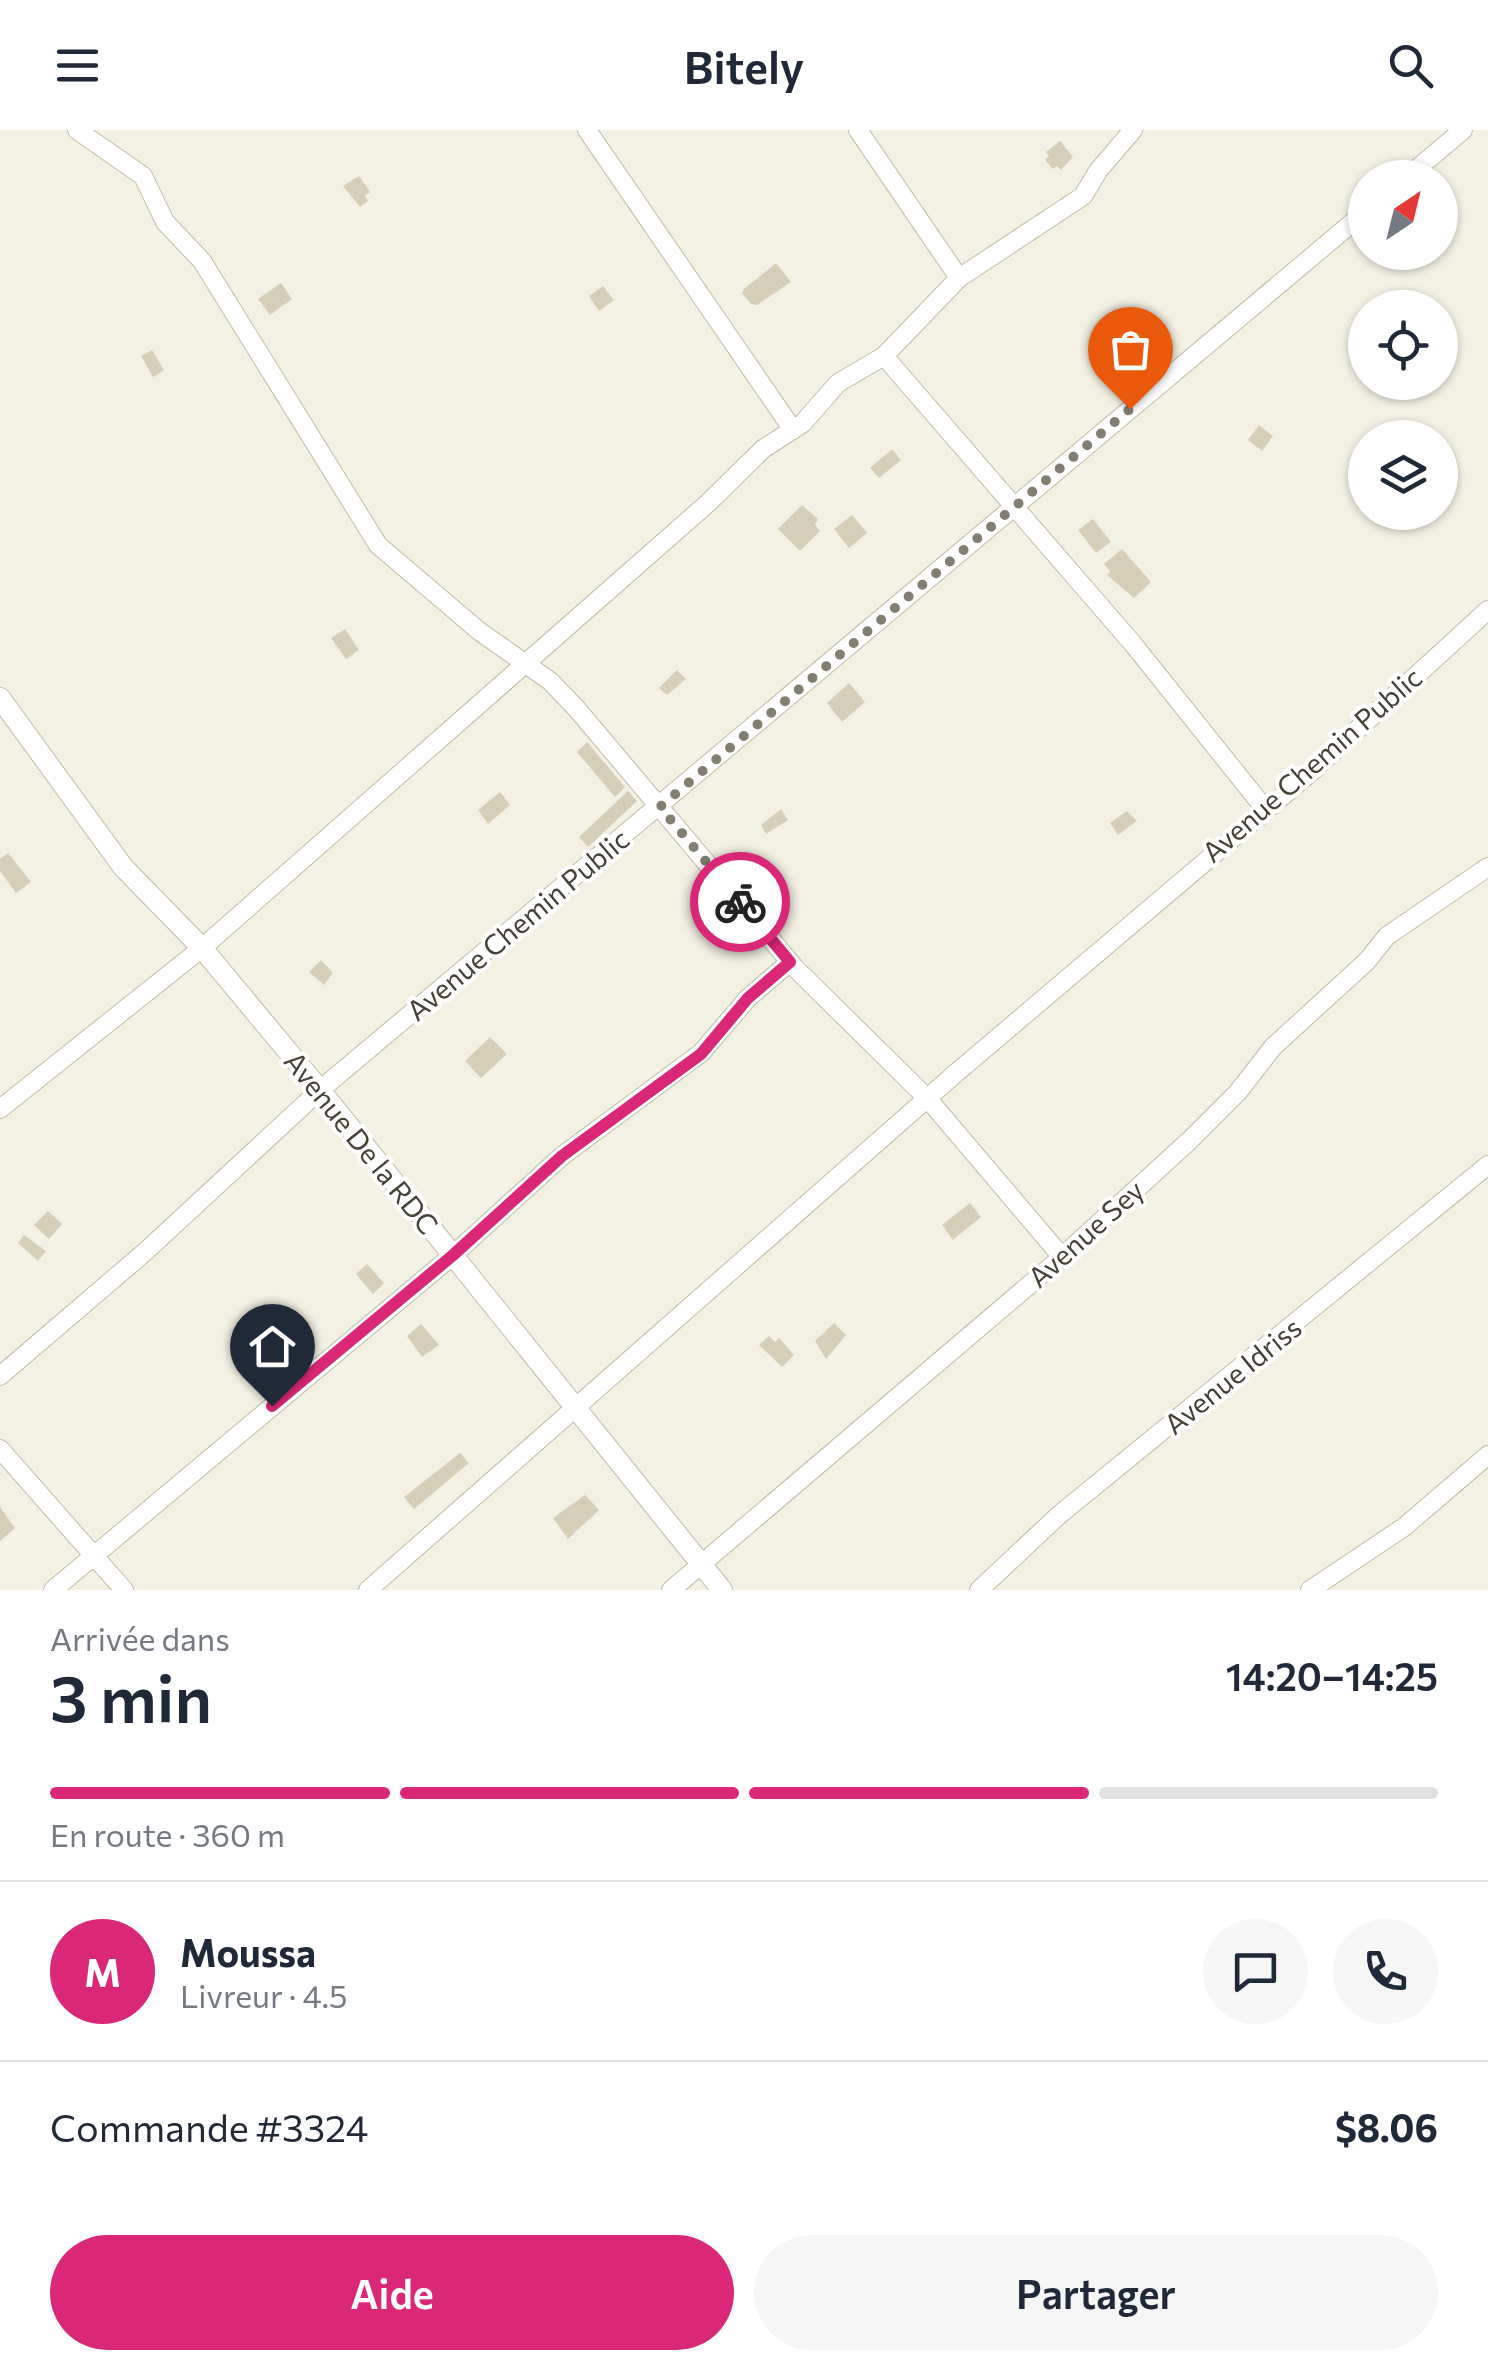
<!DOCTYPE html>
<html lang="fr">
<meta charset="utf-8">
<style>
body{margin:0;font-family:Commissioner,sans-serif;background:#f6f6f7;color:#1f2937;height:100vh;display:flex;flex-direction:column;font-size:38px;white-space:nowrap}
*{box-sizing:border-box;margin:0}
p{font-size:32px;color:#747a83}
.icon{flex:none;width:55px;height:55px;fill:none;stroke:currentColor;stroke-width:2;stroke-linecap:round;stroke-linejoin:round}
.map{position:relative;height:1460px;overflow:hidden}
.sheet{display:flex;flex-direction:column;background:#fff;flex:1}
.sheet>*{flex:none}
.needle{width:65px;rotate:35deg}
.tools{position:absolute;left:1348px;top:30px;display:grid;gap:20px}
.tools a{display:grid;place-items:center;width:110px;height:110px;border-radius:50%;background:#fff;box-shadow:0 2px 8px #0004;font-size:50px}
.pin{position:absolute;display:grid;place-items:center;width:85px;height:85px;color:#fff;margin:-102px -42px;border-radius:50% 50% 50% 0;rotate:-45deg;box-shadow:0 0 10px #0007}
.pin .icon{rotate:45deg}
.courier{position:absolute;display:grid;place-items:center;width:100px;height:100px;margin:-50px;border:8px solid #db2777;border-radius:50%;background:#fff;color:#222;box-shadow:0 2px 12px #0007}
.head em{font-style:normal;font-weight:600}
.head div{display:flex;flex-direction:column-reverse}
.head{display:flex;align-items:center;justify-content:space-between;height:170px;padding:0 50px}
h1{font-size:65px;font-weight:600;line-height:75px}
.bar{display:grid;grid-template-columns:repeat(4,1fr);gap:15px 10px;align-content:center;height:120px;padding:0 50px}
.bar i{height:12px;border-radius:8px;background:#e0e1e3}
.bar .active{background:#db2777}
.bar p{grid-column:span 4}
.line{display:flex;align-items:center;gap:25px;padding:0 50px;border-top:2px solid #e0e1e3}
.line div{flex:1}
.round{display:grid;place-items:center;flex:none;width:105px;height:105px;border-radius:52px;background:#f6f6f7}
.cta{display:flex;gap:20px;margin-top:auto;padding:20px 50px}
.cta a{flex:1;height:115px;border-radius:60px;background:#db2777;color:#fff;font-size:40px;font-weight:600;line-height:115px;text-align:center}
.cta a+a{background:#f6f6f7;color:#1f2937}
header{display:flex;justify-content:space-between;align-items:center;height:130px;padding:0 50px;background:#fff;font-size:45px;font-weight:600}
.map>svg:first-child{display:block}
</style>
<header><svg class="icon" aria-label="menu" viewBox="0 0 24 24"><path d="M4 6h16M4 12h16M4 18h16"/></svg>Bitely<svg class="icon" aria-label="search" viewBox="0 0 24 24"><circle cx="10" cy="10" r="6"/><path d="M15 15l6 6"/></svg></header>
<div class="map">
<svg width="1488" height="1460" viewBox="0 0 1488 1460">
<rect width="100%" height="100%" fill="#f3f1e3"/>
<!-- building -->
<path fill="#d5cfb7" d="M1060 11 1073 27 1061 40 1057 36 1053 39 1045 30 1049 26 1046 22Z
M359 46 370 62 365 66 368 71 360 77 343 56Z
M776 133 791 152 757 175 751 174 742 163 744 159Z
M281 153 292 169 270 185 258 169Z
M603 156 614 170 599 181 589 166Z
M152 220 164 240 153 247 141 226Z
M1259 295 1273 306 1262 321 1248 310Z
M892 319 901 330 879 348 870 338Z
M802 375 818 389 815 395 820 401 800 421 778 399Z
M852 385 867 403 849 418 834 399Z
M1093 389 1111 412 1096 423 1078 400Z
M1122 419 1151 452 1134 468 1107 445 1110 441 1104 434Z
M345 499 359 520 346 529 331 508Z
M677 540 686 549 667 565 659 558Z
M849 553 865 572 842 592 827 573Z
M587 612 625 657 615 667 577 622Z
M628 661 637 671 588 717 579 707Z
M500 662 510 675 488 694 478 680Z
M781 679 788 690 766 704 761 695Z
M1127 681 1137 691 1118 705 1110 693Z
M8 723 31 752 16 763 0 741V729Z
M321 830 333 843 324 855 309 842Z
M490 907 507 924 481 948 465 931Z
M970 1073 981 1087 953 1110 942 1095Z
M48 1081 62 1094 49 1109 34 1095Z
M24 1105 46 1121 38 1131 18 1113Z
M367 1134 384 1153 373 1164 356 1144Z
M834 1193 846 1205 826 1229 815 1211Z
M421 1194 439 1215 422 1227 407 1206Z
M769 1206 775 1212 779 1208 794 1225 782 1237 759 1215Z
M460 1323 469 1333 414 1379 404 1367Z
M585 1365 599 1380 568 1409 553 1388Z
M0 1377 15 1398 0 1411Z"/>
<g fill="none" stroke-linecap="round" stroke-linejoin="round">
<!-- minor casing -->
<g stroke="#bfbba5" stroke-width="20">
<path id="minor" d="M77 0 143 46 165 92 202 131 378 415 479 501 550 551 576 578 795 838 928 969 1062 1127
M587 0 793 300
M858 0 959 148
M1406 48 1463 0
M884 226 1133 514 1265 679
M0 979 202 818 708 373 763 319 803 293 838 253 884 226 959 148 1083 66 1098 41 1133 0
M0 1246 146 1121 320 960 1365 82
M0 1319 124 1460
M53 1460 452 1126 562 1026 701 923 748 868 790 832
M368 1460 956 943 1311 642 1488 480
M671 1460 1062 1127 1190 1010 1238 962 1273 917 1367 831 1387 806 1488 737
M979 1460 1059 1385 1488 1035
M1310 1460 1404 1397 1488 1325"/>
</g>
<!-- tertiary casing -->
<g stroke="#bfbba5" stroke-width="22">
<path id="tertiary" d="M0 568 123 737 202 818 320 960 722 1460"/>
</g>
<!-- minor -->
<use href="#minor" stroke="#fff" stroke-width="18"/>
<!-- tertiary -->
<use href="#tertiary" stroke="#fff" stroke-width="20"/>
</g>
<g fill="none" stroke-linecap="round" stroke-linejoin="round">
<!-- done -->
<path stroke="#827f71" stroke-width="10" stroke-dasharray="0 18" d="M740 772 660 677 1130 279"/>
<!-- route -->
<path stroke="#db2777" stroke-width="12" d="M272 1276 452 1126 562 1026 701 924 748 868 790 832 740 772"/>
</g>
<g text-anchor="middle" stroke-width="8" stroke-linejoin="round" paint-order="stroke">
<!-- street labels -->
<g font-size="28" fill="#454133" stroke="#fff">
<text transform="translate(1312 635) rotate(-41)" y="10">Avenue Chemin Public</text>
<text transform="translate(518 795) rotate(-40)" y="10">Avenue Chemin Public</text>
<text transform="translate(361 1013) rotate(51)" y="10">Avenue De la RDC</text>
<text transform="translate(1086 1104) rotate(-42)" y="10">Avenue Sey</text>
<text transform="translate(1233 1246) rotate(-39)" y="10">Avenue Idriss</text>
</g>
</g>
</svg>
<div class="tools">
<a><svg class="needle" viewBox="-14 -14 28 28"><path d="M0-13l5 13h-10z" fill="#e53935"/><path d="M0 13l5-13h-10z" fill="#747a83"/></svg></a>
<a><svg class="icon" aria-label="locate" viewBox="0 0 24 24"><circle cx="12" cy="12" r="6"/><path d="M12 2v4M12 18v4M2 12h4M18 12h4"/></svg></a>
<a><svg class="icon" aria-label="layers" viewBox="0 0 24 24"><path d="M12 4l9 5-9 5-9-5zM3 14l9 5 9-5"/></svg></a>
</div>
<div class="pin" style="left:1130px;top:279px;background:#ea580c"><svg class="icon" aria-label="bag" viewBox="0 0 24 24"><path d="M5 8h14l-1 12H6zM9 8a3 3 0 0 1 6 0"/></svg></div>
<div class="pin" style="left:272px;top:1276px;background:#1f2937"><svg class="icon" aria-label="home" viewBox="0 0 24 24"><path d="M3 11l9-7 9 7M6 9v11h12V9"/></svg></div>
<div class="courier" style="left:740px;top:772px"><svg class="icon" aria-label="bike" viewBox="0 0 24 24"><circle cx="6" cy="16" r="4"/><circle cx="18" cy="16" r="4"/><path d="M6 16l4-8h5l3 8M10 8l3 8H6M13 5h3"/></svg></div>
</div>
<section class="sheet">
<div class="head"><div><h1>3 min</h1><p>Arrivée dans</p></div><em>14:20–14:25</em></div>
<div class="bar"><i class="active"></i><i class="active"></i><i class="active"></i><i></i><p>En route · 360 m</p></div>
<div class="line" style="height:180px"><b class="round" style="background:#db2777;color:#fff">M</b><div><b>Moussa</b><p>Livreur · 4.5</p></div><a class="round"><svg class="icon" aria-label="chat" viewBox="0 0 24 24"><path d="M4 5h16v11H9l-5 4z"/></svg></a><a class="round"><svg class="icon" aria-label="phone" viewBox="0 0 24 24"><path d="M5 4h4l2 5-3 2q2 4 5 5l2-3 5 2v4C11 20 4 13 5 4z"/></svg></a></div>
<div class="line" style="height:130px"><div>Commande #3324</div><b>$8.06</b></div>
<div class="cta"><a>Aide</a><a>Partager</a></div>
</section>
